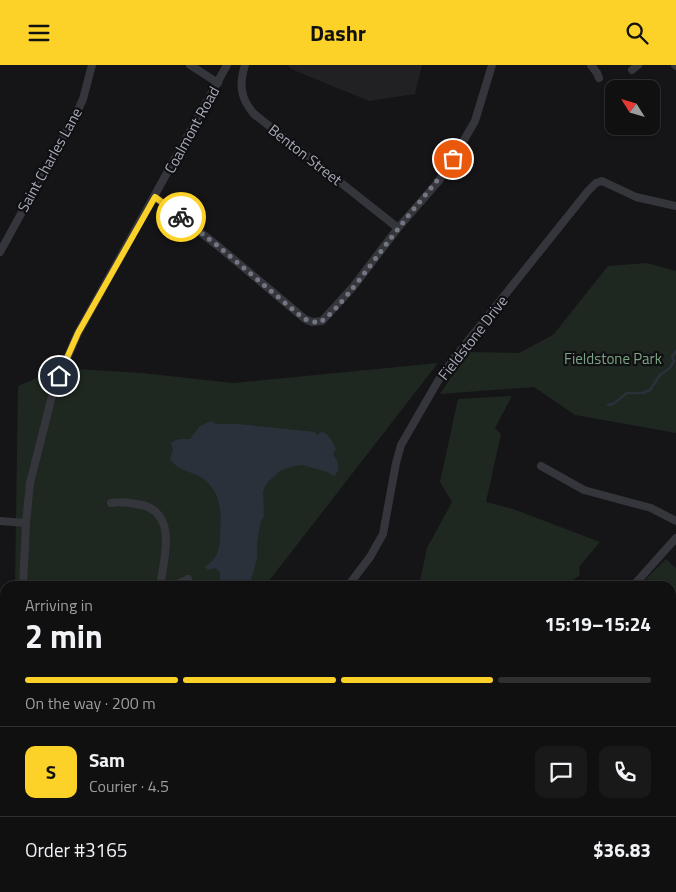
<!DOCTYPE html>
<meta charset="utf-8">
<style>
body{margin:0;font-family:"Titillium Web",sans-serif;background:#19191a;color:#f1f3f6;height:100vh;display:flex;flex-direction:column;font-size:19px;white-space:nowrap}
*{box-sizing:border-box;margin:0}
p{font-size:16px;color:#9c9d9f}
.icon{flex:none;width:28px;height:28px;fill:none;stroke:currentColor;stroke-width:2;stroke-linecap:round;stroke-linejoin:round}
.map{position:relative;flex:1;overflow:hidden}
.side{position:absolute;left:0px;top:516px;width:676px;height:311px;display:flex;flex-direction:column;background:#101011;border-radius:15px 15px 0 0;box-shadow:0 1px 4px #0004,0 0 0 1px #303031}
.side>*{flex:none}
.needle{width:32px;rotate:307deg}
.buttons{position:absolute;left:605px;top:15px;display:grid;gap:10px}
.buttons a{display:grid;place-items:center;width:55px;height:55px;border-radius:10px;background:#101011;box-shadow:0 1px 4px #0004,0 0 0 1px #303031;font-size:25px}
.pin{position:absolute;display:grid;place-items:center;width:42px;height:42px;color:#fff;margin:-21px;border:2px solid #fff;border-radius:50%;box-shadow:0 1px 5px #0007}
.courier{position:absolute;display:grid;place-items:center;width:50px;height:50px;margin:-25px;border:4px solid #fcd228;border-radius:50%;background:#fff;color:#222;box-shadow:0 1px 6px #0007}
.head em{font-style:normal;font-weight:700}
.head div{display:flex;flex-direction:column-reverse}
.head{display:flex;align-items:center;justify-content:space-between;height:85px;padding:0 25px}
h1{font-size:32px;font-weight:700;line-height:38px}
.bar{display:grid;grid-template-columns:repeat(4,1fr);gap:8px 5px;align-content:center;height:60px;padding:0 25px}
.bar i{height:6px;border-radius:4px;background:#303031}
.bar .on{background:#fcd228}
.bar p{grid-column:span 4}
.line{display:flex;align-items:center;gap:12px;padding:0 25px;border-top:1px solid #303031}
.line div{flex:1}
.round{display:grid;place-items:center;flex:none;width:52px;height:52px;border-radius:10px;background:#19191a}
header{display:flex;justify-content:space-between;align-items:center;height:65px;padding:0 25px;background:#fcd228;color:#111;font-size:22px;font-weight:700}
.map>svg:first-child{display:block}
</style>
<header><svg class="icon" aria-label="menu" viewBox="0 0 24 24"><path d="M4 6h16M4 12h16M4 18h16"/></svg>Dashr<svg class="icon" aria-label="search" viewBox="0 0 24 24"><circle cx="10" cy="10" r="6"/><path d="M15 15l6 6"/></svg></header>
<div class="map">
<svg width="676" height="827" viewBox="0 0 676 827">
<rect width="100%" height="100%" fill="#151517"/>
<!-- built -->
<path fill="#212124" d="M288 0H422L415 29 369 36 291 4Z"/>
<!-- green -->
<path fill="#1f2721" d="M647 198 676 206V368L575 350 534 322 440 329 468 287 519 288 553 270 608 201Z
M438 298 265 521H15L18 321 60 303 142 308 233 318Z
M512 331 495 363 501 369 486 437 513 444 600 477 579 502 580 510 565 521H419L427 483 452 437 440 417 458 334Z
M666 494 676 503V595L671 592V521H654L646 514Z
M0 653 5 656V822L71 823 70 827H0Z
M676 788V827H646L650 823 671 822V795Z
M482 823 487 824 489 827H200L193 823Z"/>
<!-- water -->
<path fill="#2a313b" d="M211 356 216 359H238L315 367 317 370 322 367C330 369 332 377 336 384L333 389C338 397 342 403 334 411L327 407 303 400 294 401 280 406 267 418 263 426 264 451 260 459 257 479V494L249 521H214L220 517V507L215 503 208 505 205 502C209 499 213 496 216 491 220 484 220 476 220 469 221 450 222 432 208 418 197 406 179 408 170 394L173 385 171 378C176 373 183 374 190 374L200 361Z"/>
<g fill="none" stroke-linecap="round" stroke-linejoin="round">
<!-- stream -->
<path stroke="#2a313b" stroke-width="2.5" d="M608 340 613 339 627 328H643L650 325 660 310 670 303 674 296 672 292 676 286"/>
<!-- minor -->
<path stroke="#35363c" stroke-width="8" d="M190 0 218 18
M245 0C239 19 240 33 254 49L398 163
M591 0 597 8 599 13
M675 0 676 1
M632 5 638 0
M155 132 218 181 305 254 312 257 322 256 353 222 398 163 438 117 453 94 475 56 492 0
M0 187 78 45 83 34 92 0
M541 401 584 425 651 443 676 456
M111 438C122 436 130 438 142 440 178 449 164 494 160 521
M0 456 26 458
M23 521 26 458 30 418 54 323 78 268 227 0
M173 521 188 514
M348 521 370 492 383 469 396 398 401 380 438 316 452 296 588 126 596 118 602 116 636 132 676 141
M633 521 676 473
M671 645 676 648
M671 789 673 790
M33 822 34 827
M540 822 543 827
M131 827 132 822"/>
</g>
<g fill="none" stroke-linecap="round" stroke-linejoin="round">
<!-- done -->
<path stroke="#737580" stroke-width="5" stroke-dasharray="0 9" d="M181 152 218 181 304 254 318 258C335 252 384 181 398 164 416 140 436 119 453 94"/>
<!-- route -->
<path stroke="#fcd228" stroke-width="6" d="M59 311 78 268 155 132 181 152"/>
</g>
<g text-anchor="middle" stroke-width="4.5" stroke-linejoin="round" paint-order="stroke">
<!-- street labels -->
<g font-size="15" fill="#a6a9b8" stroke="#101012">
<text transform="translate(192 65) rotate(-61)" y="5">Coalmont Road</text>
<text transform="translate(305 90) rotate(38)" y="5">Benton Street</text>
<text transform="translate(50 95) rotate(-61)" y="5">Saint Charles Lane</text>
<text transform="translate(473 273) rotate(-52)" y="5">Fieldstone Drive</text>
</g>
<!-- park labels -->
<g font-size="15" fill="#7ca484" stroke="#101012">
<text x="613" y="299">Fieldstone Park</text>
</g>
</g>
</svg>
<div class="buttons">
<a><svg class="needle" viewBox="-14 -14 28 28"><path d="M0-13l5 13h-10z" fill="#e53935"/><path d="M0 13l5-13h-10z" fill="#9c9d9f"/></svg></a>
</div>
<div class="pin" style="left:453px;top:94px;background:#ea580c"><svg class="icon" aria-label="bag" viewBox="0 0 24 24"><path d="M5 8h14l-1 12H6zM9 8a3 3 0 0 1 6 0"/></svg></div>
<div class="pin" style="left:59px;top:311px;background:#1f2937"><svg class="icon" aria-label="home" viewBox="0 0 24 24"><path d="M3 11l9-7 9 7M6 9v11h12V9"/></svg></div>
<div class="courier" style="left:181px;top:152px"><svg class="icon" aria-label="bike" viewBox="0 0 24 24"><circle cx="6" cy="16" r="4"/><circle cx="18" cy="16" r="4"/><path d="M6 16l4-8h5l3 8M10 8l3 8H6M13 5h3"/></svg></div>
<section class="side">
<div class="head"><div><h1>2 min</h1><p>Arriving in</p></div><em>15:19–15:24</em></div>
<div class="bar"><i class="on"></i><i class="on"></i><i class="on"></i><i></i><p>On the way · 200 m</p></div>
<div class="line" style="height:90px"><b class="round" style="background:#fcd228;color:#111">S</b><div><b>Sam</b><p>Courier · 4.5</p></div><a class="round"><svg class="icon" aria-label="chat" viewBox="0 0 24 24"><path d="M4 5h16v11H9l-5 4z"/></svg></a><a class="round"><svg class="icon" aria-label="phone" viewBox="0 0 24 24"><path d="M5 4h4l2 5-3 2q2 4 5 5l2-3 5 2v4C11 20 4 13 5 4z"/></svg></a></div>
<div class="line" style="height:65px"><div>Order #3165</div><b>$36.83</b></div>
</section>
</div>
